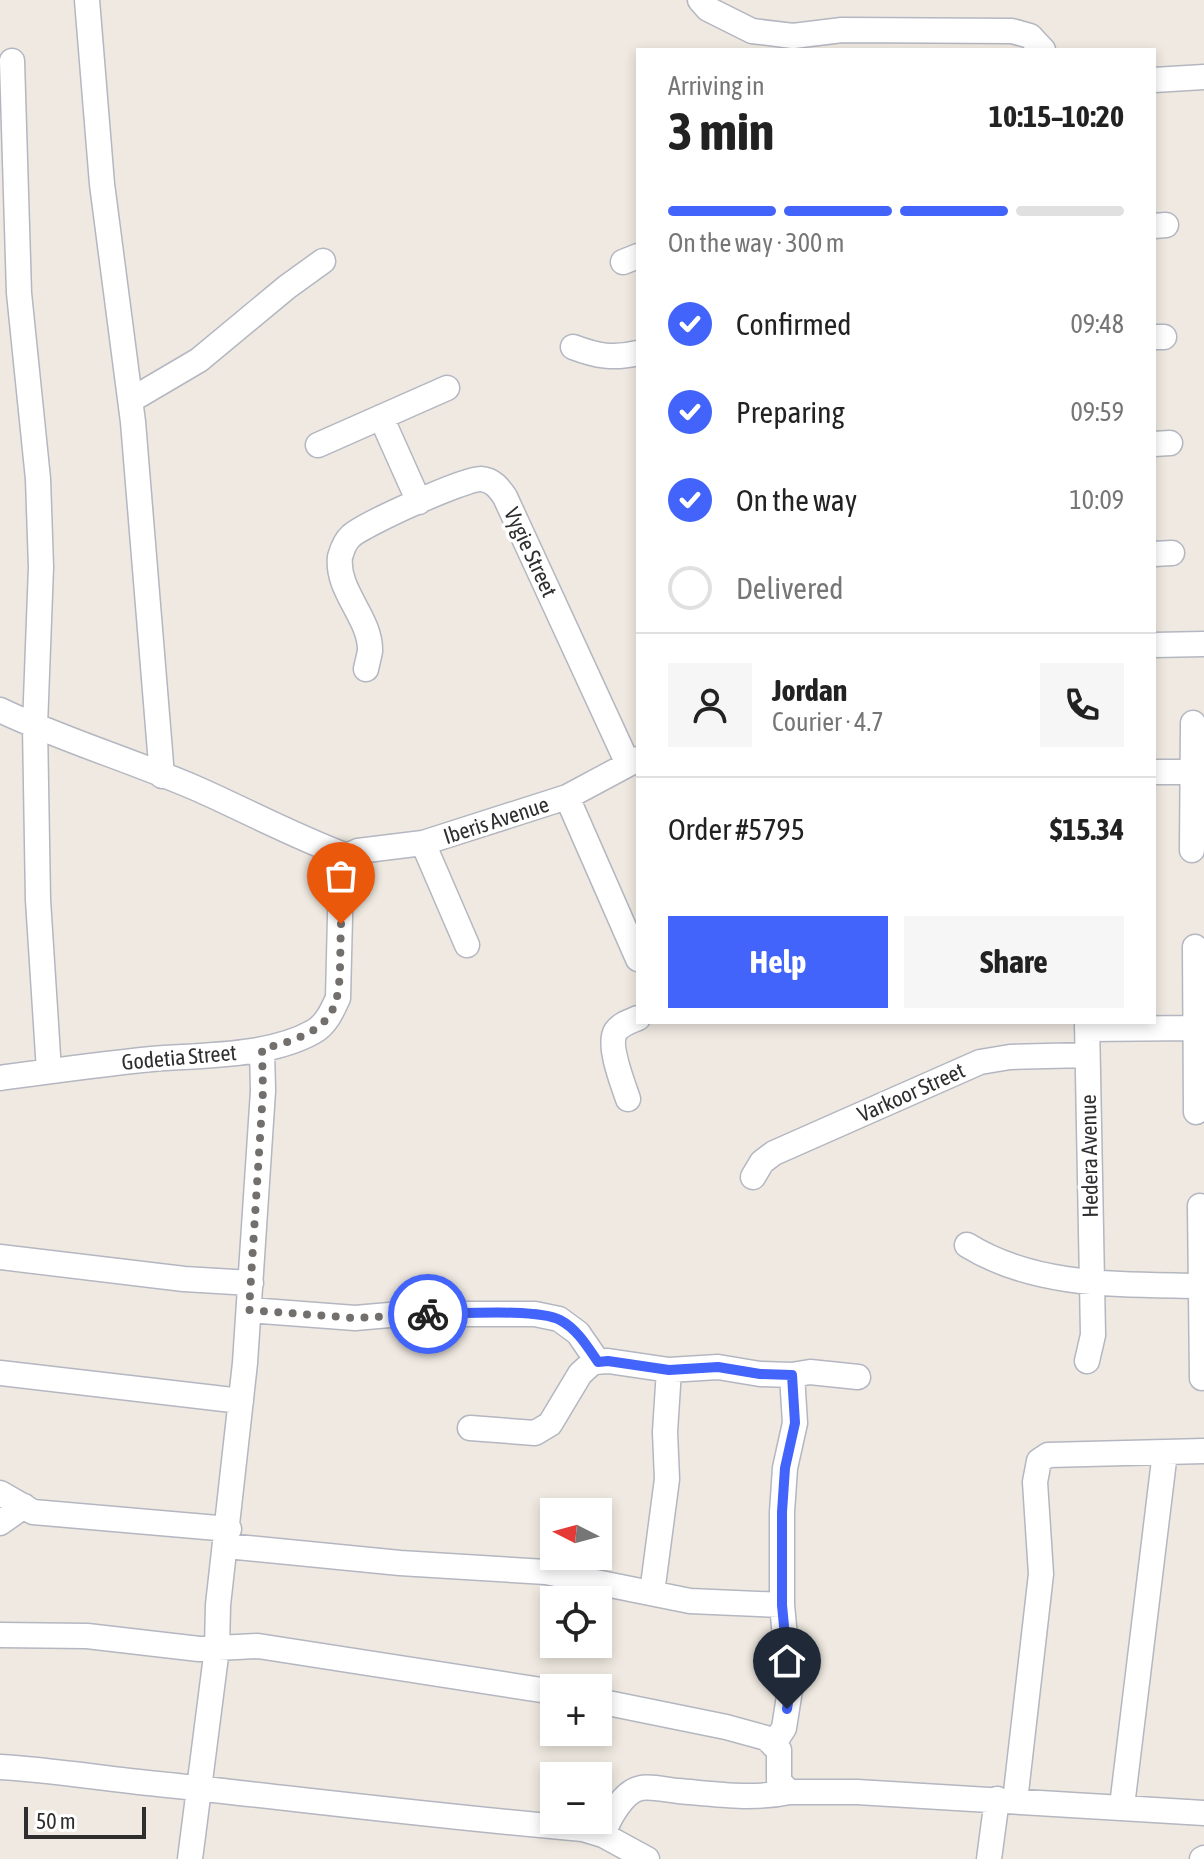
<!DOCTYPE html>
<meta charset="utf-8">
<style>
body{margin:0;font-family:"Asap Condensed",sans-serif;background:#f6f6f6;color:#222;height:100vh;display:flex;flex-direction:column;font-size:30px;white-space:nowrap}
*{box-sizing:border-box;margin:0}
p{font-size:26px;color:#767676}
.icon{flex:none;width:44px;height:44px;fill:none;stroke:currentColor;stroke-width:2;stroke-linecap:round;stroke-linejoin:round}
.map{position:relative;flex:1;overflow:hidden}
.panel{position:absolute;left:636px;top:48px;width:520px;height:976px;display:flex;flex-direction:column;background:#fff;border-radius:0px;box-shadow:0 4px 12px #0003}
.panel>*{flex:none}
.needle{width:52px;rotate:276deg}
.fabs{position:absolute;left:540px;top:1498px;display:grid;gap:16px}
.fabs a{display:grid;place-items:center;width:72px;height:72px;border-radius:0px;background:#fff;box-shadow:0 4px 12px #0003;font-size:40px}
.scale{position:absolute;left:24px;bottom:20px;width:122px;box-sizing:border-box;padding-left:8px;border:4px solid #2e2e2e;border-top:0;font-size:22px;line-height:28px;white-space:nowrap;color:#2e2e2e;-webkit-text-stroke:6px #fff;paint-order:stroke}
.pin{position:absolute;display:grid;place-items:center;width:68px;height:68px;color:#fff;margin:-82px -34px;border-radius:50% 50% 50% 0;rotate:-45deg;box-shadow:0 0 8px #0007}
.pin .icon{rotate:45deg}
.courier{position:absolute;display:grid;place-items:center;width:80px;height:80px;margin:-40px;border:6px solid #4264fb;border-radius:50%;background:#fff;color:#222;box-shadow:0 2px 10px #0007}
.head em{font-style:normal;font-weight:700}
.head div{display:flex;flex-direction:column-reverse}
.head{display:flex;align-items:center;justify-content:space-between;height:136px;padding:0 32px}
h1{font-size:52px;font-weight:700;line-height:60px}
.bar{display:grid;grid-template-columns:repeat(4,1fr);gap:12px 8px;align-content:center;height:96px;padding:0 32px}
.bar i{height:10px;border-radius:6px;background:#e0e0e0}
.bar .selected{background:#4264fb}
.bar p{grid-column:span 4}
.line{display:flex;align-items:center;gap:20px;padding:0 32px;border-top:2px solid #e0e0e0}
.line div{flex:1}
.round{display:grid;place-items:center;flex:none;width:84px;height:84px;border-radius:0px;background:#f6f6f6}
ol{padding:0 32px;list-style:none}
li{display:flex;align-items:center;gap:24px;height:88px}
li p{margin-inline-start:auto}
li .icon{padding:8px;border-radius:50%;background:#4264fb;color:#fff;stroke-width:4}
li:last-child{color:#767676}
li i{width:44px;height:44px;border:4px solid #e0e0e0;border-radius:50%}
.primary-button{display:flex;gap:16px;margin-top:auto;padding:16px 32px}
.primary-button a{flex:1;height:92px;border-radius:0px;background:#4264fb;color:#fff;font-size:32px;font-weight:700;line-height:92px;text-align:center}
.primary-button a+a{background:#f6f6f6;color:#222}
.map>svg:first-child{display:block}
</style>
<div class="map">
<svg width="1204" height="1859" viewBox="0 0 1204 1859">
<rect width="100%" height="100%" fill="#efe9e1"/>
<g fill="none" stroke-linecap="round" stroke-linejoin="round">
<!-- minor casing -->
<g stroke="#b4b7c1" stroke-width="27">
<path id="minor" d="M87 0 102 184 133 422 162 776
M700 0 708 9 752 31 793 36 842 30 1012 31 1030 36 1043 50
M12 61 19 293 38 479 41 567 35 726 38 900 49 1071
M1154 80 1204 77
M1154 226 1166 225
M623 262 638 256
M1154 337H1164
M573 347C597 356 613 359 638 353
M131 400 199 360 287 287 323 261
M381 417 419 502
M1154 444 1170 443
M318 445 447 388
M1154 554 1172 553
M1154 645 1204 644
M366 669C367 664 369 657 370 651 371 618 336 591 340 557 342 550 345 541 351 536 364 524 466 478 481 479 493 480 499 488 505 497L628 764
M0 710C65 741 134 761 200 790 249 812 296 837 347 856
M1154 772H1193
M567 797 638 959
M423 843 467 945
M1192 850 1193 723
M347 856 358 851 423 843 567 797 638 759
M1195 947 1196 1112
M1087 1022 1093 1335 1087 1361
M1087 1029 1195 1028
M0 1078C51 1071 101 1064 152 1059 202 1055 268 1057 313 1032 326 1025 332 1011 338 998L341 876 347 856
M628 1099C623 1084 607 1044 616 1031 621 1024 631 1021 638 1018
M753 1177 762 1162 774 1153 980 1062 1010 1057 1087 1055
M1200 1206 1202 1378
M967 1245C1036 1288 1123 1284 1201 1286
M0 1257 184 1279 251 1283
M249 1310 355 1318 401 1314H535L559 1319 578 1333 598 1362
M0 1373 241 1401
M470 1428 535 1433 550 1424 580 1374 593 1362 608 1361 669 1370 718 1367 760 1374 792 1375 810 1372 858 1377
M0 1493 33 1512 229 1529
M0 1523 24 1506
M227 1546 400 1563 546 1572 690 1601 782 1605
M652 1593 667 1479 665 1432 669 1370
M0 1635 87 1636 199 1649 258 1646 554 1692
M598 1701 726 1727 766 1738 779 1750V1781L789 1792H857L1204 1813
M773 1745 784 1728 790 1690 782 1605V1512L785 1468 795 1423 792 1375
M0 1767C53 1770 105 1779 158 1784 300 1799 441 1817 583 1829L603 1835 647 1859
M1015 1801 1041 1574 1035 1482 1039 1461 1048 1455 1204 1451
M1122 1806 1165 1452
M603 1835C608 1820 623 1791 641 1788 651 1786 667 1790 678 1791 714 1794 753 1800 789 1792
M190 1859 217 1648 218 1605 245 1363 263 1091 262 1049
M989 1859 997 1799
M1202 1859 1204 1858"/>
</g>
<!-- minor -->
<use href="#minor" stroke="#fff" stroke-width="24"/>
</g>
<g fill="none" stroke-linecap="round" stroke-linejoin="round">
<!-- done -->
<path stroke="#726f6d" stroke-width="8" stroke-dasharray="0 14.4" d="M341 924C338 1002 350 1028 262 1049L263 1091 249 1310 355 1318 428 1314"/>
<!-- route -->
<path stroke="#4264fb" stroke-width="10" d="M428 1314C457 1314 537 1308 560 1320 577 1329 587 1346 598 1362L608 1361 669 1370 718 1367 760 1374 792 1375 795 1423 785 1468 782 1512V1605L790 1690 787 1709"/>
</g>
<g text-anchor="middle" stroke-width="7" stroke-linejoin="round" paint-order="stroke">
<!-- street labels -->
<g font-size="22" fill="#2e2e2e" stroke="#fff">
<text transform="translate(531 552) rotate(65)" y="8">Vygie Street</text>
<text transform="translate(496 820) rotate(-18)" y="8">Iberis Avenue</text>
<text transform="translate(179 1057) rotate(-5)" y="8">Godetia Street</text>
<text transform="translate(911 1092) rotate(-24)" y="8">Varkoor Street</text>
<text transform="translate(1089 1156) rotate(-91)" y="8">Hedera Avenue</text>
</g>
</g>
</svg>
<div class="fabs">
<a><svg class="needle" viewBox="-14 -14 28 28"><path d="M0-13l5 13h-10z" fill="#e53935"/><path d="M0 13l5-13h-10z" fill="#767676"/></svg></a>
<a><svg class="icon" aria-label="locate" viewBox="0 0 24 24"><circle cx="12" cy="12" r="6"/><path d="M12 2v4M12 18v4M2 12h4M18 12h4"/></svg></a>
<a>+</a>
<a>−</a>
</div>
<div class="scale">50 m</div>
<div class="pin" style="left:341px;top:924px;background:#ea580c"><svg class="icon" aria-label="bag" viewBox="0 0 24 24"><path d="M5 8h14l-1 12H6zM9 8a3 3 0 0 1 6 0"/></svg></div>
<div class="pin" style="left:787px;top:1709px;background:#1f2937"><svg class="icon" aria-label="home" viewBox="0 0 24 24"><path d="M3 11l9-7 9 7M6 9v11h12V9"/></svg></div>
<div class="courier" style="left:428px;top:1314px"><svg class="icon" aria-label="bike" viewBox="0 0 24 24"><circle cx="6" cy="16" r="4"/><circle cx="18" cy="16" r="4"/><path d="M6 16l4-8h5l3 8M10 8l3 8H6M13 5h3"/></svg></div>
<section class="panel">
<div class="head"><div><h1>3 min</h1><p>Arriving in</p></div><em>10:15–10:20</em></div>
<div class="bar"><i class="selected"></i><i class="selected"></i><i class="selected"></i><i></i><p>On the way · 300 m</p></div>
<ol>
<li><svg class="icon" aria-label="check" viewBox="0 0 24 24"><path d="M5 12l5 5 9-10"/></svg>Confirmed<p>09:48</p></li>
<li><svg class="icon" aria-label="check" viewBox="0 0 24 24"><path d="M5 12l5 5 9-10"/></svg>Preparing<p>09:59</p></li>
<li><svg class="icon" aria-label="check" viewBox="0 0 24 24"><path d="M5 12l5 5 9-10"/></svg>On the way<p>10:09</p></li>
<li><i></i>Delivered</li>
</ol>
<div class="line" style="height:144px"><a class="round"><svg class="icon" aria-label="person" viewBox="0 0 24 24"><circle cx="12" cy="8" r="4"/><path d="M4 21q1-7 8-7t8 7"/></svg></a><div><b>Jordan</b><p>Courier · 4.7</p></div><a class="round"><svg class="icon" aria-label="phone" viewBox="0 0 24 24"><path d="M5 4h4l2 5-3 2q2 4 5 5l2-3 5 2v4C11 20 4 13 5 4z"/></svg></a></div>
<div class="line" style="height:104px"><div>Order #5795</div><b>$15.34</b></div>
<div class="primary-button"><a>Help</a><a>Share</a></div>
</section>
</div>
